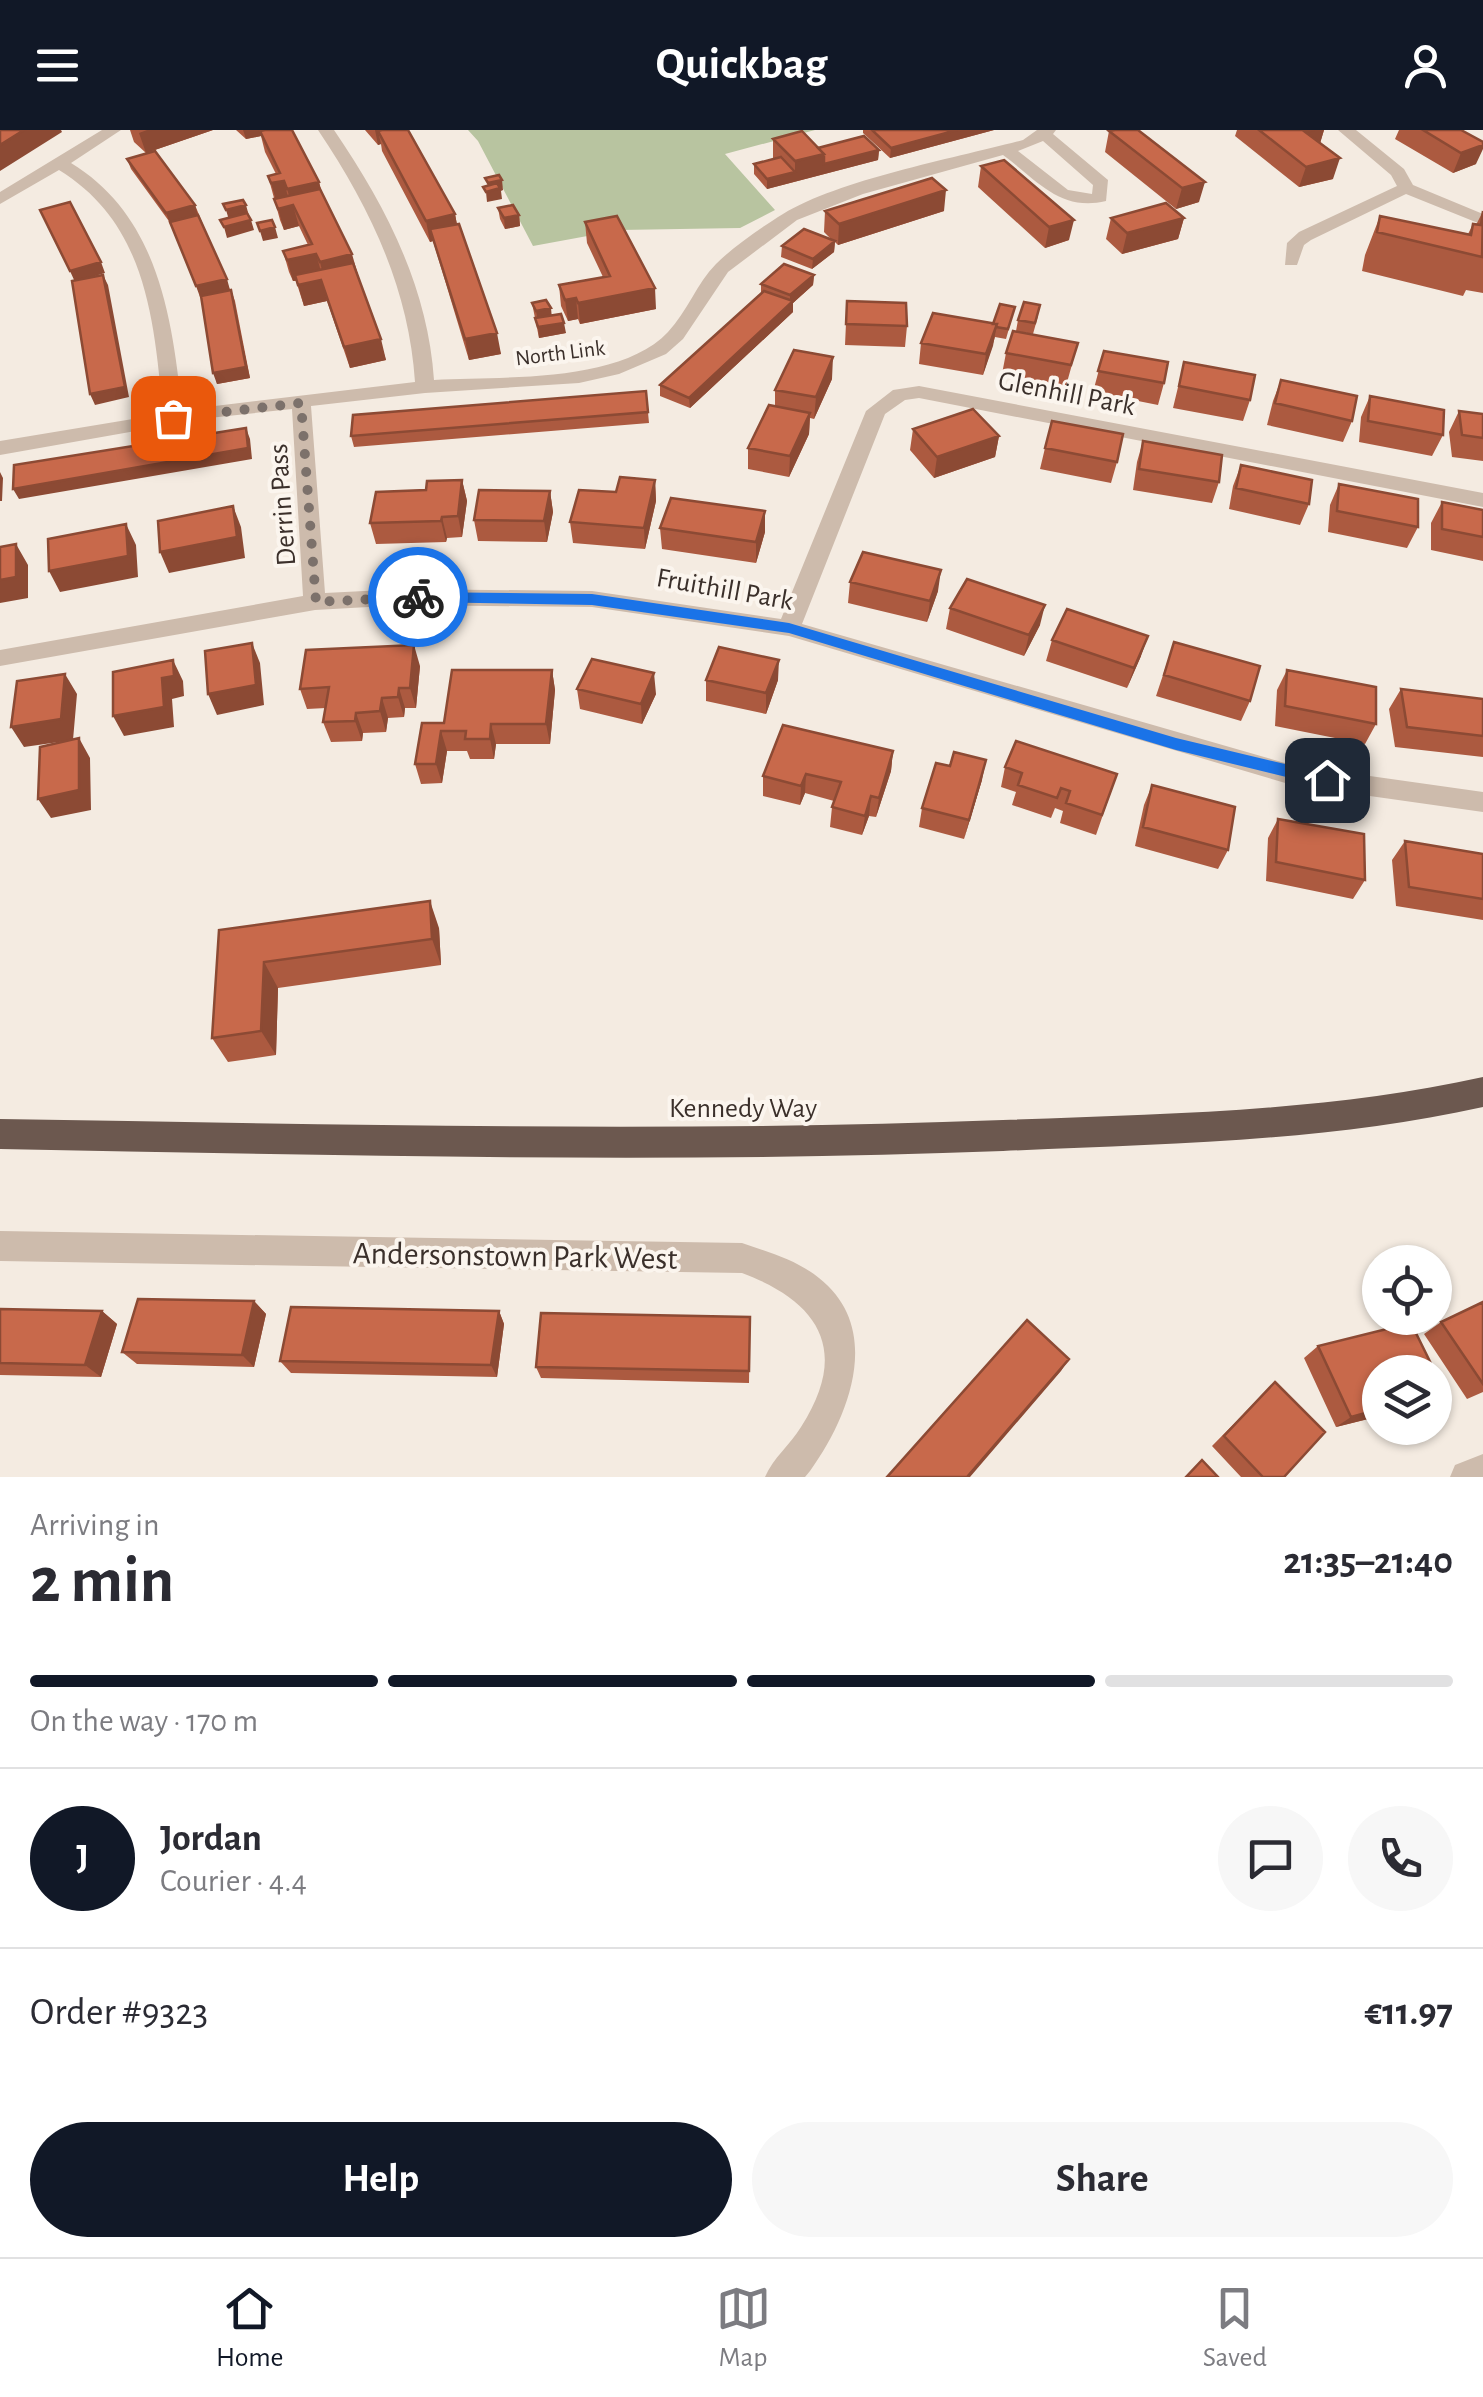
<!DOCTYPE html>
<meta charset="utf-8">
<style>
body{margin:0;font-family:"Alegreya Sans",sans-serif;background:#f7f7f7;color:#2b2b33;height:100vh;display:flex;flex-direction:column;font-size:38px;white-space:nowrap}
*{box-sizing:border-box;margin:0}
p{font-size:32px;color:#7c7c81}
.icon{flex:none;width:55px;height:55px;fill:none;stroke:currentColor;stroke-width:2;stroke-linecap:round;stroke-linejoin:round}
.map{position:relative;height:1347px;overflow:hidden}
.side{display:flex;flex-direction:column;background:#fff;flex:1}
.side>*{flex:none}
.buttons{position:absolute;left:1362px;top:1115px;display:grid;gap:20px}
.buttons a{display:grid;place-items:center;width:90px;height:90px;border-radius:50%;background:#fff;box-shadow:0 2px 8px #0004;font-size:50px}
.pin{position:absolute;display:grid;place-items:center;width:85px;height:85px;color:#fff;margin:-42px;border-radius:20px;box-shadow:0 5px 15px #0006}
.courier{position:absolute;display:grid;place-items:center;width:100px;height:100px;margin:-50px;border:8px solid #1a73e8;border-radius:50%;background:#fff;color:#222;box-shadow:0 2px 12px #0007}
.overview em{font-style:normal;font-weight:700}
.overview div{display:flex;flex-direction:column-reverse}
.overview{display:flex;align-items:center;justify-content:space-between;height:170px;padding:0 30px}
h1{font-size:65px;font-weight:700;line-height:75px}
.bar{display:grid;grid-template-columns:repeat(4,1fr);gap:15px 10px;align-content:center;height:120px;padding:0 30px}
.bar i{height:12px;border-radius:8px;background:#e1e1e2}
.bar .active{background:#111827}
.bar p{grid-column:span 4}
.line{display:flex;align-items:center;gap:25px;padding:0 30px;border-top:2px solid #e1e1e2}
.line div{flex:1}
.round{display:grid;place-items:center;flex:none;width:105px;height:105px;border-radius:52px;background:#f7f7f7}
.action{display:flex;gap:20px;margin-top:auto;padding:20px 30px}
.action a{flex:1;height:115px;border-radius:60px;background:#111827;color:#fff;font-size:40px;font-weight:700;line-height:115px;text-align:center}
.action a+a{background:#f7f7f7;color:#2b2b33}
header{display:flex;justify-content:space-between;align-items:center;height:130px;padding:0 30px;background:#111827;color:#fff;font-size:45px;font-weight:700}
.dock{display:flex;justify-content:space-around;align-items:center;height:140px;border-top:2px solid #e1e1e2;background:#fff;font-size:28px;color:#7c7c81}
.dock a{display:grid;justify-items:center;gap:5px}
.dock .active{color:#111827}
.map>svg:first-child{display:block}
</style>
<header><svg class="icon" aria-label="menu" viewBox="0 0 24 24"><path d="M4 6h16M4 12h16M4 18h16"/></svg>Quickbag<svg class="icon" aria-label="person" viewBox="0 0 24 24"><circle cx="12" cy="8" r="4"/><path d="M4 21q1-7 8-7t8 7"/></svg></header>
<div class="map">
<svg width="1483" height="1347" viewBox="0 0 1483 1347">
<rect width="100%" height="100%" fill="#f4ebe1"/>
<!-- green -->
<path fill="#b8c4a0" d="M468 0H815L725 24 775 80 740 98 620 100 533 116 478 11Z"/>
<g fill="none" stroke-linecap="round" stroke-linejoin="round">
<!-- minor -->
<path fill="#cdbbac" fill-rule="evenodd" d="M102 0H121L71 33C158 86 172 186 182 280L415 252C409 159 370 77 318 0H334C386 76 428 158 434 250 501 246 619 254 668 202 687 182 697 153 716 134 734 116 762 97 783 84 841 49 956 28 1023 10L1037 0H1056L1053 4 1108 50 1106 71C1060 82 1037 50 1003 25L863 64 797 90 728 142 683 209 666 224 619 244 579 253 425 263 311 276 325 463 404 459 592 461 781 489 866 281 893 260 919 256 1483 363V377L919 268 905 270 885 284 802 494 1292 635 1483 662V682L1292 655 789 506 592 477 404 475 315 480 0 536V520L303 466 292 279 209 288 0 325V311L163 284C154 190 147 94 59 40L0 74V62ZM1043 11 1093 55 1092 64 1068 60 1018 21Z
M1338 0H1356L1404 39 1413 55 1483 84V95L1406 64 1311 110 1304 115 1297 135H1285L1287 113 1299 102 1397 56 1391 45Z
M0 1101 742 1113C768 1122 797 1130 819 1148 884 1199 849 1287 810 1341L805 1347H765C773 1328 790 1315 801 1297 850 1221 820 1172 742 1143L0 1131Z
M1483 1324V1347H1450L1455 1335Z"/>
<!-- trunk -->
<path fill="#6c584f" fill-rule="evenodd" d="M1483 947V977C1325 1012 1164 1014 1003 1021 669 1034 334 1025 0 1019V989C334 994 669 1003 1003 990 1164 984 1325 982 1483 947Z"/>
</g>
<!-- wall -->
<path fill="#ac5a40" d="M130 0H213L146 23 134 12Z
M236 0H292L319 52 322 63 358 145 386 230 350 238 327 171 304 176 296 151H293L289 142 283 121 308 115 299 96 284 100 280 90 268 46 276 44 265 22 261 6 246 9Z
M365 0H408L455 84 457 95 501 224 469 230 433 111 430 112 382 21 381 14 378 15Z
M863 0H994L890 28 863 3Z
M1237 0H1324L1320 13 1333 49 1299 57 1235 6Z
M1399 0H1461L1476 34 1453 43 1395 9Z
M1109 1 1199 72 1176 79 1105 22Z
M773 9 818 18 879 20 878 30 767 59 754 44V34L773 29Z
M127 29 195 75 230 160 220 162 231 160 235 171 250 248 217 254 201 167 171 94 131 39Z
M981 36 1069 110 1045 118 978 57Z
M498 78 519 85 520 96 505 99 500 89Z
M825 81H944L838 115 835 112 834 122 812 139 781 127 782 116 833 111 824 102Z
M1483 81V163L1466 160 1463 166 1362 141 1365 125 1380 86 1468 104 1473 94 1476 95Z
M1111 88H1184L1178 109 1122 124 1106 109Z
M585 92 656 179 580 194 578 189 568 191 561 176 559 155 603 147 587 113Z
M814 145 813 155 793 173V182L690 278 660 266V255L761 163V154Z
M847 171 907 196 905 217 845 215Z
M532 173 552 185 566 203 539 208Z
M1015 177 1006 209 995 207 983 245 919 234 921 213 993 194Z
M1038 186 1033 204 1016 201 1018 190Z
M1078 213 1066 256 1002 244 1006 223Z
M1104 221 1164 253 1158 275 1093 262Z
M1184 232 1250 270 1243 291 1173 278Z
M832 249 814 289 810 288 809 304 789 347 748 339V318L775 276V260Z
M1281 250 1352 291 1343 312 1267 295 1273 271Z
M646 261 649 293 354 317 351 306Z
M1370 266 1443 305 1432 326 1359 312 1361 287Z
M1459 281 1483 284V331L1452 327 1449 302Z
M913 299 999 306 995 327 934 348 910 320Z
M1143 311 1219 352 1212 373 1133 360 1137 332Z
M1045 318 1117 332 1111 353 1040 339Z
M1241 335 1309 374 1300 395 1229 379 1233 356Z
M462 350 467 371 462 407 447 408 446 412 376 414 370 393 426 360Z
M655 350 656 371 645 419 573 413 570 392 616 362Z
M1339 354 1418 397 1407 418 1328 402 1330 375Z
M550 361 553 382 547 412 478 411 474 390Z
M1442 372 1483 380V431L1431 420V393Z
M765 381V402L756 433 662 419 660 398Z
M850 452 938 461 927 492 848 473Z
M950 478 1040 495 1024 526 946 499Z
M1052 510 1141 526 1127 558 1046 531Z
M1174 512 1250 571 1241 591 1156 566Z
M420 536 416 578H405L404 587 388 588 386 602 363 603 362 611 331 612 323 592 326 578 307 579 300 559Z
M552 540 555 560 550 614H496L494 629H470L467 621H447L442 653 421 654 415 634 444 593Z
M1287 540 1376 594 1365 614 1275 596 1277 560Z
M706 550H778L766 584 706 571Z
M577 559 656 564 642 594 580 579Z
M1401 559 1483 569V627L1395 617 1389 579Z
M893 621 891 641 876 687 869 686 862 705 830 697 832 677 834 671 805 663 800 675 763 666V646Z
M1005 637 1117 644 1096 705 1060 693 1063 681 1055 678 1051 688 1012 675 1016 662 1001 657Z
M982 650 964 709 919 697 922 678Z
M1152 655 1228 720 1218 739 1135 716 1144 675Z
M1278 689 1365 750 1353 769 1266 751 1268 708Z
M1405 711 1483 724V790L1396 776 1392 730Z
M439 798 441 835 278 858 276 925 228 932 212 908 219 800Z
M254 1171 266 1184 254 1237 137 1234 122 1222Z
M1483 1172V1262L1467 1269 1424 1204 1441 1192Z
M0 1179 102 1181 117 1194 101 1247 0 1245Z
M499 1181 504 1194 497 1247 291 1243 280 1231Z
M750 1187 749 1253 541 1248 536 1237Z
M1318 1216 1380 1242V1286L1336 1297 1304 1228Z
M1275 1252 1284 1347H1241L1212 1316Z"/>
<!-- shaded-wall -->
<path fill="#8c4a34" d="M24 0H61L62 2 0 41V15Z
M147 0H213L146 23 139 3Z
M243 0H279L260 1 261 6 246 9Z
M375 0H402L378 1 381 14 378 15Z
M957 0H994L890 28 891 18Z
M1314 0H1324L1319 17 1305 2Z
M1483 15V19L1476 34 1453 43 1461 23Z
M879 20 878 30 767 59V49L795 42V31L824 24Z
M1340 28 1333 49 1299 57 1306 37Z
M502 50 503 60 501 61 502 69 487 72 486 62 489 61 488 53Z
M284 51 289 71 277 74 271 53Z
M319 52 324 72 294 79 299 96 284 100 278 79 292 75 287 59Z
M1205 52 1199 72 1176 79 1182 58Z
M946 60 944 81 838 115 839 94Z
M195 75 198 85 170 94 166 83Z
M246 75 249 86 229 90 226 80Z
M455 84 459 105 430 99 433 111 430 112 426 91Z
M519 85 520 96 505 99 504 88Z
M1184 88 1178 109 1122 124 1127 103Z
M251 90 254 100 227 108 224 97Z
M1074 90 1069 110 1045 118 1049 97Z
M275 97 278 108 263 111 260 101Z
M835 111 834 122 812 139 813 129Z
M316 124 322 145 293 151 287 130Z
M352 124 358 145 325 153 320 132Z
M101 132 105 143 75 152 70 141Z
M103 145 108 155 129 267 95 275 90 264Z
M814 145 813 155 793 173V182L690 278 689 268 790 174V165Z
M227 149 230 160 200 167 196 156Z
M321 150 327 171 304 176 298 155Z
M655 158 656 179 580 194 578 173Z
M231 160 250 248 217 254 213 243Z
M576 168 578 189 568 191 565 170Z
M551 178 552 189 538 192 536 181Z
M564 193 566 203 539 208 538 197Z
M997 194 993 216 983 245 986 224Z
M497 203 501 224 469 230 465 209Z
M381 209 386 230 350 238 344 217Z
M833 227 832 249 814 289 816 267Z
M810 283 809 304 789 347 790 326Z
M246 298 250 309 252 329 19 369 13 359Z
M999 306 995 327 934 348 937 327Z
M0 342 3 348 2 371H0Z
M462 350 467 371 462 407 458 386Z
M655 350 656 371 645 419 644 398Z
M550 361 553 382 547 412 544 391Z
M233 376 241 397 245 428 169 443 160 422Z
M765 381V402L756 433V412Z
M442 387 447 408 446 412 441 391Z
M126 394 136 415 138 447 60 462 49 441Z
M16 414 28 435V468L0 473V450Z
M941 440 938 461 927 492 930 471Z
M1045 475 1040 495 1024 526 1029 505Z
M1148 506 1141 526 1127 558 1134 538Z
M252 513 260 533 264 575 217 585 208 564Z
M414 515 420 536 416 578 410 558Z
M173 530 183 551 184 566 172 569 174 597 124 606 113 586 162 548Z
M779 530 778 550 766 584V563Z
M552 540 555 560 550 614 546 594Z
M654 543 656 564 642 594 641 574Z
M65 544 77 564 73 610 24 617 11 597Z
M399 558 405 578 404 587 398 567Z
M382 568 388 588 386 602 380 581Z
M356 583 363 603 362 611 355 591Z
M491 594 496 614 494 629 490 609Z
M441 601 447 621 442 653 436 634Z
M79 608 90 628 91 680 51 688 38 669Z
M893 621 891 641 876 687 879 668Z
M986 630 982 650 964 709 969 690Z
M806 644 805 663 800 675 801 656Z
M871 666 869 686 862 705 865 686Z
M430 771 439 798 441 835 432 809Z
M264 832 278 858 276 925 261 901Z
M254 1171 266 1184 254 1237 242 1225Z
M102 1181 117 1194 101 1247 85 1235Z
M499 1181 504 1194 497 1247 491 1235Z
M1069 1229 1061 1241 970 1347H967Z
M1380 1279V1286L1336 1297 1351 1287Z"/>
<!-- building -->
<path fill="#c8694b" stroke="#8c4a34" stroke-width="2.5" d="M0 0H24L0 15Z
M265 0H292L319 52 287 59 284 51 271 53 268 46 280 43 260 1Z
M382 0H408L455 84 426 91 378 1Z
M872 0H957L891 18Z
M1115 0H1138L1205 52 1182 58 1109 1Z
M1259 0H1314L1305 2 1340 28 1306 37Z
M1423 0H1461L1483 12V15L1461 23Z
M802 1 824 24 795 31 773 9Z
M864 6 879 20 824 34V24L818 18Z
M155 21 195 75 166 83 127 29Z
M781 27 795 42 767 49 754 34Z
M1004 30 1074 90 1049 97 981 36Z
M499 45 502 50 488 53 485 48Z
M932 48 946 60 839 94 825 81Z
M497 53 500 58 486 62 483 57Z
M320 59 352 124 320 132 316 124 287 130 283 121 312 114 293 75 278 79 274 69Z
M243 70 246 75 226 80 223 74Z
M70 72 101 132 70 141 40 80Z
M1166 73 1184 88 1127 103 1111 88Z
M513 75 519 85 504 88 498 78Z
M1483 81 1482 127 1377 102 1380 86 1471 105 1473 94 1481 95Z
M247 83 251 90 224 97 220 90Z
M198 85 227 149 196 156 170 92Z
M617 86 655 158 578 173 576 168 565 170 559 155 610 146 585 92Z
M272 90 275 97 260 101 257 93Z
M459 94 497 203 465 209 430 99Z
M804 99 835 111 813 129 782 116Z
M353 133 381 209 344 217 321 150 298 155 295 145Z
M784 134 814 145 790 165 761 154Z
M103 145 125 257 90 264 72 151Z
M231 160 246 237 213 243 201 166Z
M764 161 793 171 689 268 660 255Z
M546 170 551 178 536 181 532 173Z
M847 171 906 173 907 196 846 194Z
M1024 172 1040 175 1035 193 1018 190Z
M1000 174 1015 177 1008 199 996 197 997 194H993Z
M933 183 997 194 986 224 921 213Z
M561 184 564 193 538 197 535 188Z
M1013 201 1078 213 1071 235 1006 223Z
M794 220 833 227 816 267 775 260Z
M1104 221 1168 232 1164 253 1098 241Z
M1184 232 1255 245 1250 270 1179 256Z
M1281 250 1357 266 1352 291 1275 273Z
M646 261 648 282 351 306 353 285Z
M1370 266 1444 280 1443 305 1368 291Z
M769 275 810 283 790 326 748 318Z
M973 279 999 306 937 327 913 299Z
M1459 281 1483 284V308L1462 305Z
M1052 291 1123 304 1117 332 1045 318Z
M246 298 248 318 13 359 14 335Z
M1143 311 1222 325 1219 352 1139 339Z
M1241 335 1312 350 1309 374 1236 358Z
M620 347 655 350 644 398 570 392 579 360 616 362Z
M462 350 458 386 442 387 441 391 370 393 376 362 426 360 427 351Z
M1339 354 1418 369V397L1337 381Z
M479 360 550 361 544 391 474 390Z
M671 368 765 381 756 412 660 398Z
M1442 372 1483 380V407L1442 399Z
M233 376 237 407 160 422 158 391Z
M126 394 128 426 49 441 48 409Z
M16 414V447L0 450V417Z
M863 422 941 440 930 471 850 452Z
M967 449 1045 475 1029 505 950 478Z
M1067 479 1148 506 1134 538 1052 510Z
M1174 512 1260 536 1250 571 1164 545Z
M252 513 256 555 208 564 205 521Z
M414 515 410 558H399L398 567 382 568 380 581 356 583 355 591 323 592 329 557 300 559 306 520Z
M719 517 779 530 766 563 706 550Z
M592 529 654 543 641 574 577 559Z
M173 530 174 546 162 548 164 577 113 586V542Z
M452 540H552L546 594H491L490 609H465L466 601H441L436 634H415L422 593H444Z
M1287 540 1376 557V594L1285 576Z
M65 544 61 589 11 597 17 551Z
M1401 559 1483 569V606L1407 597Z
M783 595 893 621 879 668 871 666 865 686 832 677 841 652 806 644 801 656 763 646Z
M79 608V660L38 669 40 617Z
M1016 611 1117 644 1102 685 1066 673 1070 661 1061 658 1057 668 1018 655 1022 643 1005 637Z
M954 622 986 630 969 690 922 678 936 633 950 636Z
M1152 655 1235 677 1228 720 1143 697Z
M1278 689 1364 704 1365 750 1276 732Z
M1405 711 1483 724V769L1409 757Z
M430 771 432 809 264 832 261 901 212 908 219 800Z
M138 1169 254 1171 242 1225 122 1222Z
M1483 1172V1254L1441 1192Z
M291 1177 499 1181 491 1235 280 1231Z
M0 1179 102 1181 85 1235 0 1233Z
M541 1183 750 1187 749 1241 536 1237Z
M1027 1190 1069 1229 967 1347H887Z
M1411 1193 1445 1262 1435 1264V1242H1380V1279L1351 1287 1318 1216Z
M1275 1252 1325 1302 1284 1347H1263L1224 1306Z
M1202 1330 1218 1347H1186Z"/>
<!-- route -->
<path fill="#1a73e8" d="M418 462 592 464 789 493 1176 608 1327 644 1335 650 1327 657 1176 620 789 503 592 475 418 472 410 467Z"/>
<g fill="none" stroke-linecap="round" stroke-linejoin="round">
<!-- done -->
<path stroke="#7c716b" stroke-width="10" stroke-dasharray="0 18" d="M173 288 301 273 316 472 418 467"/>
</g>
<g text-anchor="middle" stroke-width="8" stroke-linejoin="round" paint-order="stroke">
<!-- far-street labels -->
<g font-size="22" fill="#3b302b" stroke="#fbf5ee">
<text transform="translate(560 222) rotate(-7)" y="8">North Link</text>
</g>
<!-- street labels -->
<g font-size="28" fill="#3b302b" stroke="#fbf5ee">
<text transform="translate(1067 262) rotate(11)" y="10">Glenhill Park</text>
<text transform="translate(281 375) rotate(-94)" y="10">Derrin Pass</text>
<text transform="translate(725 458) rotate(10)" y="10">Fruithill Park</text>
<text x="743" y="987">Kennedy Way</text>
</g>
<!-- near-street labels -->
<g font-size="32" fill="#3b302b" stroke="#fbf5ee">
<text transform="translate(515 1125) rotate(1)" y="11">Andersonstown Park West</text>
</g>
</g>
</svg>
<div class="buttons">
<a><svg class="icon" aria-label="locate" viewBox="0 0 24 24"><circle cx="12" cy="12" r="6"/><path d="M12 2v4M12 18v4M2 12h4M18 12h4"/></svg></a>
<a><svg class="icon" aria-label="layers" viewBox="0 0 24 24"><path d="M12 4l9 5-9 5-9-5zM3 14l9 5 9-5"/></svg></a>
</div>
<div class="pin" style="left:173px;top:288px;background:#ea580c"><svg class="icon" aria-label="bag" viewBox="0 0 24 24"><path d="M5 8h14l-1 12H6zM9 8a3 3 0 0 1 6 0"/></svg></div>
<div class="pin" style="left:1327px;top:650px;background:#1f2937"><svg class="icon" aria-label="home" viewBox="0 0 24 24"><path d="M3 11l9-7 9 7M6 9v11h12V9"/></svg></div>
<div class="courier" style="left:418px;top:467px"><svg class="icon" aria-label="bike" viewBox="0 0 24 24"><circle cx="6" cy="16" r="4"/><circle cx="18" cy="16" r="4"/><path d="M6 16l4-8h5l3 8M10 8l3 8H6M13 5h3"/></svg></div>
</div>
<section class="side">
<div class="overview"><div><h1>2 min</h1><p>Arriving in</p></div><em>21:35–21:40</em></div>
<div class="bar"><i class="active"></i><i class="active"></i><i class="active"></i><i></i><p>On the way · 170 m</p></div>
<div class="line" style="height:180px"><b class="round" style="background:#111827;color:#fff">J</b><div><b>Jordan</b><p>Courier · 4.4</p></div><a class="round"><svg class="icon" aria-label="chat" viewBox="0 0 24 24"><path d="M4 5h16v11H9l-5 4z"/></svg></a><a class="round"><svg class="icon" aria-label="phone" viewBox="0 0 24 24"><path d="M5 4h4l2 5-3 2q2 4 5 5l2-3 5 2v4C11 20 4 13 5 4z"/></svg></a></div>
<div class="line" style="height:130px"><div>Order #9323</div><b>€11.97</b></div>
<div class="action"><a>Help</a><a>Share</a></div>
</section>
<nav class="dock">
<a class="active"><svg class="icon" aria-label="home" viewBox="0 0 24 24"><path d="M3 11l9-7 9 7M6 9v11h12V9"/></svg>Home</a>
<a><svg class="icon" aria-label="map" viewBox="0 0 24 24"><path d="M3 6l6-2 6 2 6-2v14l-6 2-6-2-6 2zM9 4v14M15 6v14"/></svg>Map</a>
<a><svg class="icon" aria-label="saved" viewBox="0 0 24 24"><path d="M7 4h10v16l-5-4-5 4z"/></svg>Saved</a>
</nav>
